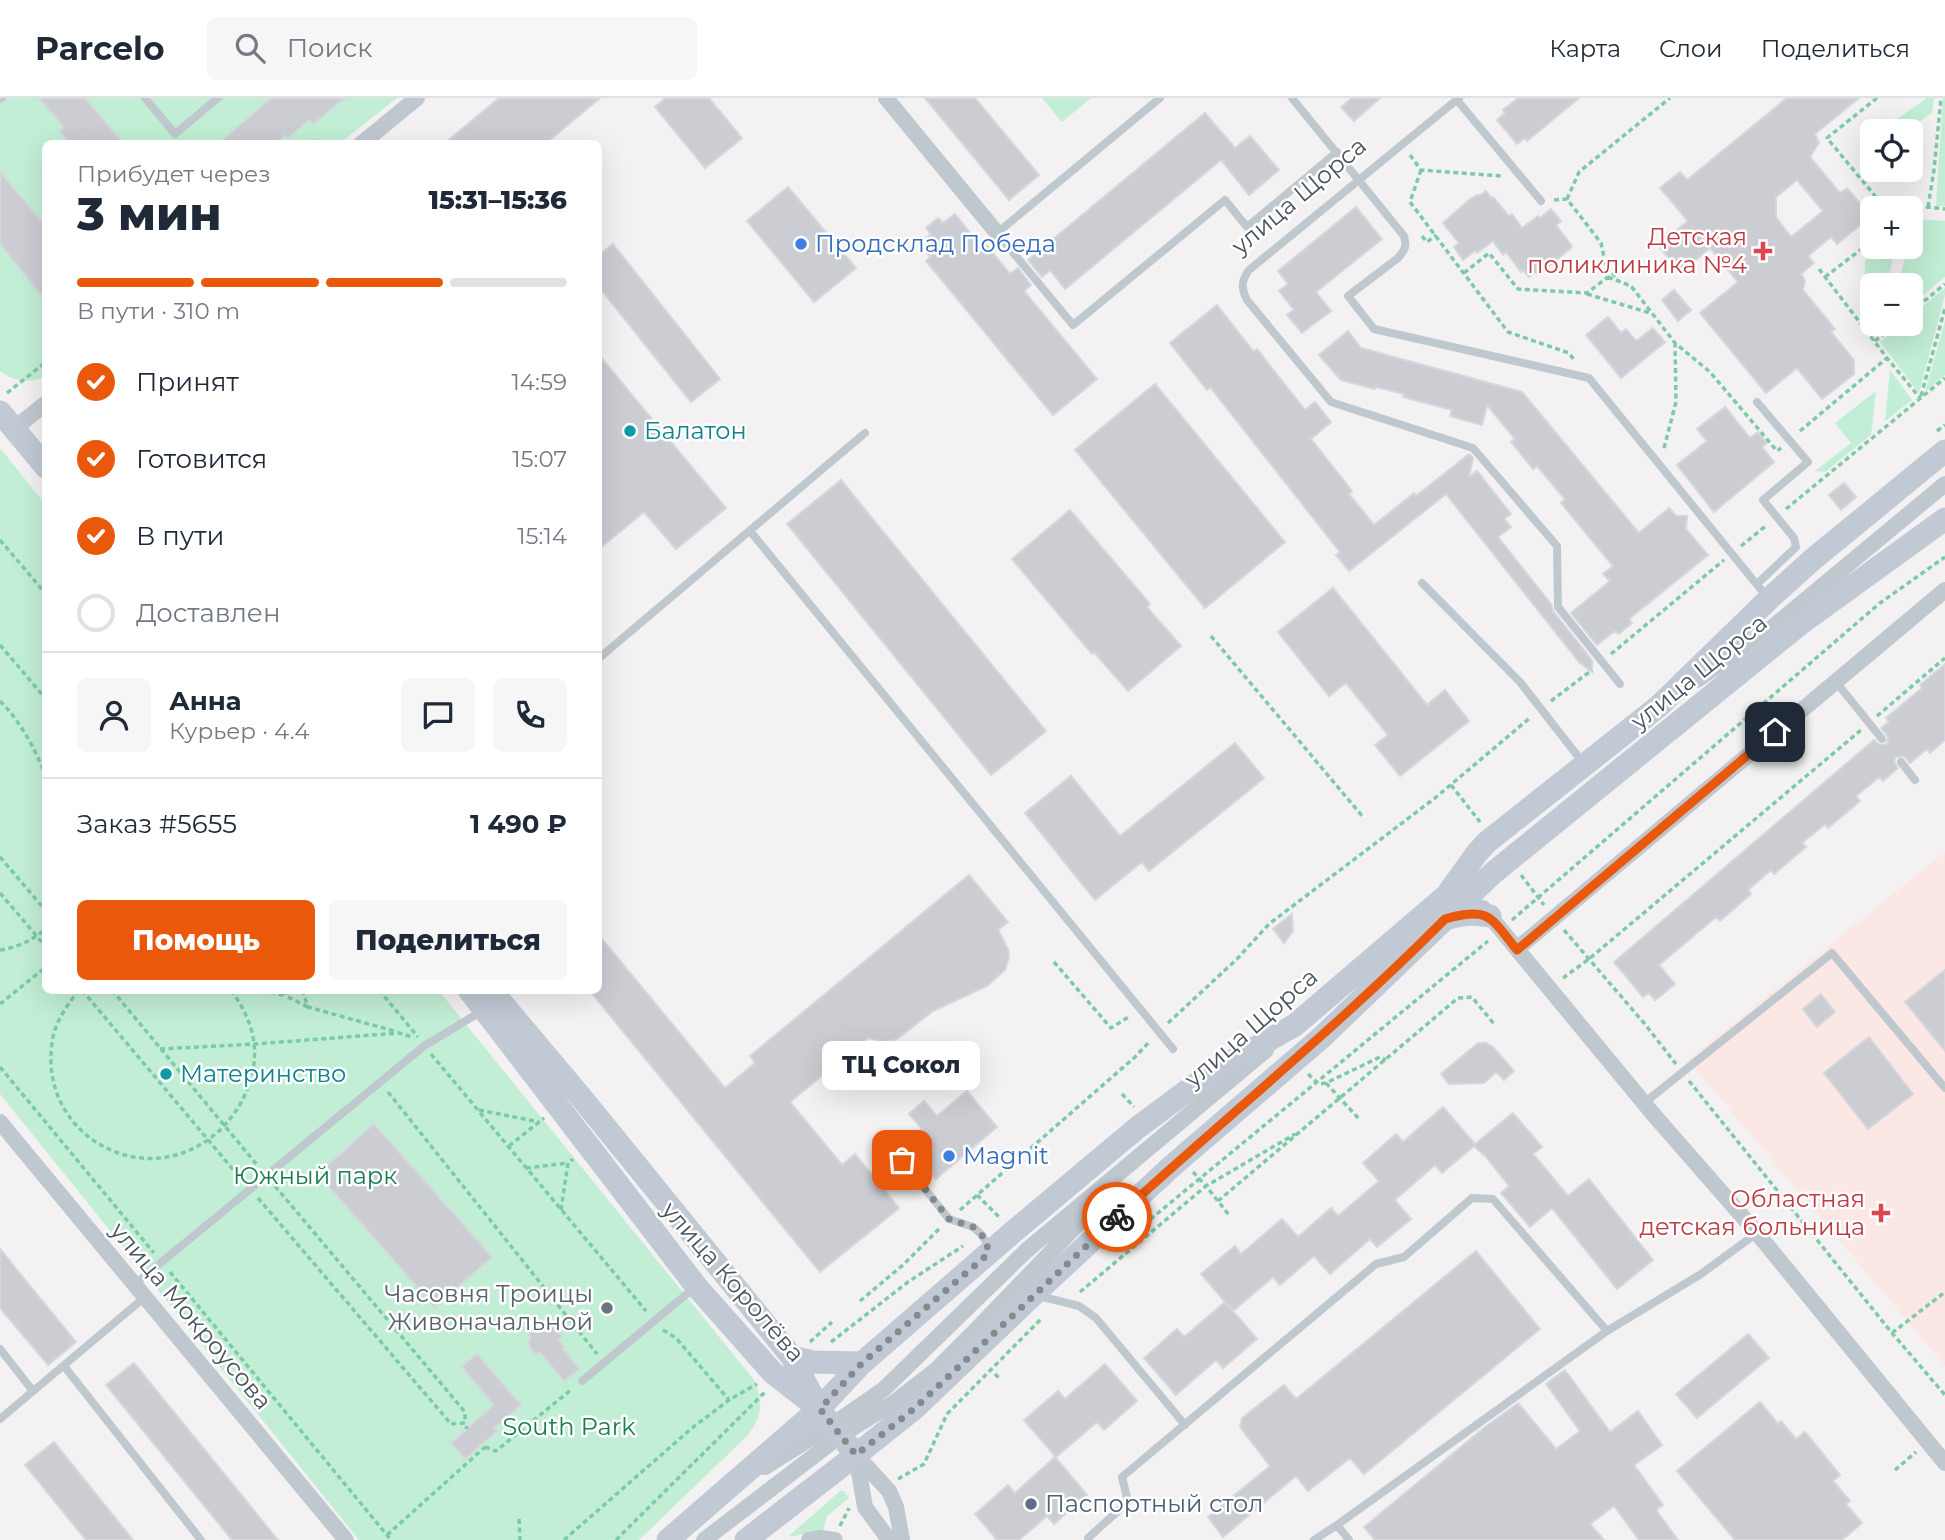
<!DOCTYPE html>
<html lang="ru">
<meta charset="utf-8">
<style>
body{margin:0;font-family:Montserrat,sans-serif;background:#f6f6f7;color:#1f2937;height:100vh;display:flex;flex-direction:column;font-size:26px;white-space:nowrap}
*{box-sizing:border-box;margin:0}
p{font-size:23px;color:#747a83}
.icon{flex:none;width:38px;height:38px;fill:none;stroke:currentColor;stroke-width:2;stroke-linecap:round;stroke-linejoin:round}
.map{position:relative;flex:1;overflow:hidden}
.side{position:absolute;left:42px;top:42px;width:560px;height:854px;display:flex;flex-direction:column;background:#fff;border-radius:10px;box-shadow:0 7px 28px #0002}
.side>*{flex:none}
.buttons{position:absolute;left:1860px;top:21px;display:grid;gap:14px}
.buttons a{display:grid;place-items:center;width:63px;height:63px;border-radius:10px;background:#fff;box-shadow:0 7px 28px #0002;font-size:35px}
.pin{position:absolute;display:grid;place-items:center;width:60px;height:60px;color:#fff;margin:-30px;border-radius:14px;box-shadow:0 4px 10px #0006}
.courier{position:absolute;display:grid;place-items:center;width:70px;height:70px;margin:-35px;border:5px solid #ea580c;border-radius:50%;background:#fff;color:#222;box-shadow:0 2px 9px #0007}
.bubble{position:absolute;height:49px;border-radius:10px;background:#fff;box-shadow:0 7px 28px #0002;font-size:23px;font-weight:800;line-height:49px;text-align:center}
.summary em{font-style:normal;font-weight:800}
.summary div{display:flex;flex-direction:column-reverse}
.summary{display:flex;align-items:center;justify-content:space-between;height:119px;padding:0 35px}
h1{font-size:46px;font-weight:800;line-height:52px}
.bar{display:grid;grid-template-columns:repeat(4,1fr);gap:10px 7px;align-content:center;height:84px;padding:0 35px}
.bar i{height:9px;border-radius:5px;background:#e0e1e3}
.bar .current{background:#ea580c}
.bar p{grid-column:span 4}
.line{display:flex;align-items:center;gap:18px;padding:0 35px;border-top:2px solid #e0e1e3}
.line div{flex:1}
.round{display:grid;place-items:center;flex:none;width:74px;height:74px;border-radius:10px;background:#f6f6f7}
ol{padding:0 35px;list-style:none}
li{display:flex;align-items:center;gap:21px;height:77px}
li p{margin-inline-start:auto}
li .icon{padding:7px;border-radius:50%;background:#ea580c;color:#fff;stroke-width:4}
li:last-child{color:#747a83}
li i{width:38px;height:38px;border:4px solid #e0e1e3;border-radius:50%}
.button{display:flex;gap:14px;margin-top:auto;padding:14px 35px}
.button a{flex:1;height:80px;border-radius:10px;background:#ea580c;color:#fff;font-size:28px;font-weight:800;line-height:80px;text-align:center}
.button a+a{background:#f6f6f7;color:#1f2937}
header{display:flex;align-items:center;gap:42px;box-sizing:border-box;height:98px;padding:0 35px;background:#fff;border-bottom:2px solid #e0e1e3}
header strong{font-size:33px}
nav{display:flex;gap:38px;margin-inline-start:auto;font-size:24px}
.search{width:490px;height:63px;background:#f6f6f7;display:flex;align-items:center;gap:18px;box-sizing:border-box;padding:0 24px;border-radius:10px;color:#747a83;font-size:26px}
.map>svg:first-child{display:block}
</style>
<header>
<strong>Parcelo</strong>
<div class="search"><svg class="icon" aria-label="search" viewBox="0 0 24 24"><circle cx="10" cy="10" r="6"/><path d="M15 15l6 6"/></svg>Поиск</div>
<nav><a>Карта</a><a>Слои</a><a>Поделиться</a></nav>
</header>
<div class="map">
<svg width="1945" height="1442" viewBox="0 0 1945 1442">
<rect width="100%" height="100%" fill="#f3f1f1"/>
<!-- medical -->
<path fill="#fbe7e4" d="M1945 754V1268L1688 962Z"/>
<!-- green -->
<path fill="#c2eed5" d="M0 0H397L340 45 46 46 45 279C29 285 14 284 0 273Z
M1042 0H1091L1062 24Z
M1927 0H1934L1932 15 1906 33H1884L1888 27Z
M1943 0H1945V108H1936Z
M1915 121 1945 123V179L1911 207V187H1898L1908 149H1911V136Z
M1880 149H1895L1887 187H1872V211L1864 198 1865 163Z
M1945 190V197L1919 295 1880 244 1902 226H1911V218Z
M1945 223V277L1925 294Z
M1890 272 1912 302 1885 323Z
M1876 293 1871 337 1825 374 1815 373 1851 345 1835 325Z
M0 350 45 406 46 892 439 893 754 1282C764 1304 762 1318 748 1337L639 1442H359L0 996Z
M840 1393H844L849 1400 827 1418 823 1433 807 1435 791 1439 790 1437Z"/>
<!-- building -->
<path fill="#cbcdd3" stroke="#d5d7dc" stroke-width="2" fill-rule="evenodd" d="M39 0H85L124 46H70L59 33 64 29Z
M271 0H345L313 26 309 22 288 40 285 37 275 46H218Z
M499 0H600L545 46H444Z
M666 0H709L742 40 705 70 655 9Z
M925 0H975L1039 77 1009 102Z
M1352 0H1380L1354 23 1341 9Z
M1518 0H1579L1527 43 1525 40 1517 46 1497 22 1505 15 1503 12Z
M1787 0H1859L1815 36 1819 45 1810 59 1840 95 1847 90 1871 118 1837 146 1831 139 1820 148 1808 158 1814 165 1801 176 1805 182 1803 192 1835 231 1831 234 1854 262V276L1822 301 1797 270 1766 295 1700 215 1738 184 1710 150 1680 175 1658 147 1688 123 1660 90 1680 74 1687 82ZM1797 82 1823 113 1791 139 1776 119V99Z
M1205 15 1235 50 1250 38 1279 72 1249 97 1221 62 1065 191 1050 172 1042 179 1028 162Z
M0 74 46 129V203L0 146Z
M788 89 856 170 814 204 747 123Z
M1486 93 1491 100 1493 99 1509 118 1512 116 1522 130 1538 118 1540 120 1551 111 1561 123 1556 127 1572 148 1571 150 1544 172 1537 176 1536 174 1529 179 1523 172 1521 174 1506 154 1503 157 1493 143 1477 155 1475 153 1463 162 1454 149 1459 145 1443 125 1470 101 1478 97 1479 98Z
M1356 109 1382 141 1316 194 1331 213 1302 235 1287 217 1294 212 1279 193 1288 186 1278 173Z
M955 116 971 136 978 156 987 148 1010 176 1018 170 1031 187 1024 193 1097 281 1053 317 926 163 930 159 919 145 931 136 926 130 938 120 943 125Z
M613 146 720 281 691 304 598 188V158Z
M1674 192 1691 212 1678 223 1662 202Z
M1217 207 1254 254 1257 251 1305 312 1315 304 1331 324 1311 341 1352 393 1349 396 1374 427 1414 395 1416 398 1469 356 1473 360 1469 379 1477 373 1511 416 1504 421 1511 429 1498 439 1551 506 1553 513 1592 562V574L1579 564 1446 396 1349 473 1336 457 1340 454 1210 289 1207 292 1170 245Z
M1608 219 1621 235 1626 231 1636 243 1653 230 1665 244 1621 280 1586 237Z
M1348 233 1361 250 1522 294 1639 435 1669 410 1676 418H1687L1686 431 1708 457 1629 521 1632 525 1619 536 1615 533 1597 547 1571 515 1610 483 1603 476 1613 468 1561 405 1565 401 1537 368 1533 371 1511 344 1515 341 1487 307 1482 327 1450 318 1452 312 1403 299 1404 296 1376 289 1375 291 1341 282 1319 257Z
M598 256 726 410 676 451 644 414 598 452Z
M1155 286 1285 444 1205 510 1075 352Z
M1725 309 1750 340 1758 334 1767 345 1762 349 1774 364 1714 414 1677 367 1707 343 1697 331Z
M841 382 1046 633 991 677 787 426Z
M1844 385 1856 399 1841 412 1829 397Z
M1070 412 1150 506 1147 509 1181 548 1128 593 1094 554 1092 556 1012 461Z
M1333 490 1427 607 1445 592 1469 623 1400 678 1375 647 1388 637 1346 585 1329 598 1278 534Z
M1945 566V642L1930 655 1927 651 1910 665 1904 658 1896 659 1894 664 1898 670 1883 683 1879 679 1856 698 1860 703 1828 730 1825 726 1802 745 1806 749 1774 776 1771 772 1748 792 1751 796 1720 823 1716 819 1659 867 1675 886 1655 902 1649 895 1643 899 1614 864 1874 642 1880 647 1887 646 1888 639 1881 630 1889 624 1886 620 1922 590 1920 587Z
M1235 645 1264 680 1149 773 1142 764 1095 802 1025 715 1071 678 1120 738Z
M969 777 1008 824 998 832 1008 851 1009 859 1005 872 987 888 933 913 897 941 885 944 868 940 790 1004 842 1067 855 1056 899 1110 820 1174 589 892H598V836L725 990 755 965 750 958Z
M1292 816 1293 833 1284 845 1273 831Z
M1945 872V953L1905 904Z
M1821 896 1835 914 1817 929 1803 911Z
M1869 939 1913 996 1868 1031 1824 975Z
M1478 945H1486L1494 950 1514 973 1504 982 1496 974 1484 985 1449 986 1441 976Z
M967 993 997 1029 936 1081 906 1044 922 1031 909 1016 924 1003 937 1018Z
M1443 1009 1475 1046 1513 1015 1542 1049 1533 1056 1568 1098 1589 1081 1653 1162 1617 1191 1552 1110 1530 1129 1501 1095 1509 1088 1486 1059 1474 1048 1442 1075 1435 1067 1397 1100 1395 1102 1411 1121 1377 1149 1370 1141 1330 1176 1314 1158 1280 1187 1273 1179 1233 1213 1201 1176 1235 1148 1241 1156 1282 1121 1298 1139 1331 1110 1338 1118 1379 1083 1363 1065 1396 1036 1403 1044Z
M374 1026 492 1159 435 1209 318 1076Z
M0 1151 76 1244 48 1267 0 1210Z
M1476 1153 1540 1231 1364 1376 1350 1360 1308 1393 1296 1378 1223 1439 1208 1419 1270 1368 1240 1329 1242 1320 1284 1287 1296 1301Z
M1225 1204 1257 1241 1223 1270 1216 1262 1176 1297 1144 1260 1177 1231 1184 1239Z
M536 1219 543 1228 549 1223 562 1239 559 1242 565 1250 563 1251 579 1271 564 1283 541 1255 535 1256 530 1250 529 1244 531 1239 524 1230Z
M1748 1236 1769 1260 1697 1320 1676 1296Z
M477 1256 521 1307 494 1330 497 1333 465 1361 451 1345 494 1307 462 1269Z
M134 1265 278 1442H232L106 1287Z
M1105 1266 1137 1303 1104 1332 1097 1324 1056 1359 1024 1322 1058 1293 1065 1301Z
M1565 1272 1610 1334 1638 1313 1662 1347 1634 1367 1663 1407 1656 1412 1678 1442H1639L1614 1408 1590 1426 1604 1442H1375L1364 1429 1485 1329 1518 1305 1556 1351 1580 1333 1546 1286Z
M1760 1304 1778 1326 1781 1323 1796 1341 1805 1334 1840 1377 1833 1383 1850 1403 1846 1406 1862 1425 1842 1442H1735L1677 1373Z
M54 1344 133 1442H86L25 1367Z
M1055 1359 1087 1397 1054 1426 1047 1418 1019 1442H997L975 1416 1008 1387 1015 1395Z"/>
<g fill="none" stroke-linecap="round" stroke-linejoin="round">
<!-- path -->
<path stroke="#7bcba7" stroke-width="3.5" stroke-dasharray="5 3.5" stroke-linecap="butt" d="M1877 0 1827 40 1885 110
M310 46 315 41
M1410 57 1421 72 1502 78
M1421 72 1410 104 1508 234 1569 255 1575 263
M1567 101 1579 74 1670 0
M1928 109 1934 72 1941 0
M1911 118 1928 109 1945 111
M1422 138 1427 144 1436 137
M1607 168 1618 182
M1819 171 1887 260 1920 300
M1464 175 1489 155 1518 191 1587 195 1608 179 1601 145 1567 101 1554 102
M1608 179 1631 188 1675 245 1710 274 1777 353 1781 350
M1825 179 1872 143
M1587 196 1650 215
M1911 214 1945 186
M1875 243 1897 226
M7 295 46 264
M1921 298 1945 210
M1800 333 1887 260
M1937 333 1945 327
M1664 350 1676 304 1675 245
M1786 411 1945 280
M0 442 46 496
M1741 448 1767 427
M1211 538 1363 719
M0 547 46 601
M1611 556 1724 462
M0 603C21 624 35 651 46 678
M1551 603 1592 572
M1877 618 1945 560
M1451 687 1480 724
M0 759 46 813
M1521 777 1544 807
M0 795 46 849
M1512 822 1880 505 1945 459
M1564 832 1644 925 1676 966
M0 852C17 850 32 842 46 831
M1054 864 1111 930 1130 918
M1563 880 1589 861 1861 632
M79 892C68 906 57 921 53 939 34 1037 147 1100 220 1032 232 1020 241 1007 247 992 262 955 254 924 231 892
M82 892 241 1081
M112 892 258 1068
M262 892 286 898
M284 892 286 898 308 909
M302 892 308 909 394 933
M379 892 418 939
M0 906 46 869
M1168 925 1237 861 1269 826 1435 700 1531 619
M160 951 255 946 399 935 412 939
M431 956 646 1213
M0 969 154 1155
M1308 976 1319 986 1326 985 1380 959 1386 962
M1689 983 1892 1235 1945 1297
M1326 985 1360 1022
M388 994 597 1256
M1122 996 1134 1009
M479 1012 539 1024
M509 1048 544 1020
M526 1070 568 1065
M1193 1074 1206 1088 1295 1036
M275 1088 465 1314V1325
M977 1097 999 1119
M258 1100 451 1326 465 1325 467 1331
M1218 1103 1458 900 1472 899 1494 926
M561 1112 568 1065 573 1061
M960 1112 1135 959 1150 943
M1124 1143 1488 843
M170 1174 391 1442
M1080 1194 1206 1088 1229 1117
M860 1203 903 1167 941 1129
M663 1232 676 1240 729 1302
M1892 1235 1945 1194
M810 1244 832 1224
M831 1244 908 1184 963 1148
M995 1276 1000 1281
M485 1349 496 1353 572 1291
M1895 1372 1916 1354
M898 1381 924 1366 947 1316 1042 1220
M519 1421 520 1442
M840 1428 849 1410
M387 1437 485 1349 482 1346
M564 1442 692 1330 729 1302 757 1286
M616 1442 766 1293"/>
<!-- lane -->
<path stroke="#c0c8cf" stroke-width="8" d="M145 0 175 36 218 0
M1160 0 997 135 1073 227 1225 102 1247 129 1337 54
M1292 0 1404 138C1407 148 1405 152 1398 160L1348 198 1374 231 1589 280 1767 499
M1459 0 1249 172C1241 183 1241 190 1247 202L1331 304 1473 350 1557 448 1558 509 1620 586
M0 1 2 0
M1457 2 1541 103
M1757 304 1808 364 1763 402 1794 440 1796 449 1757 486
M750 433 1173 951
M1422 485 1520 584 1584 666
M598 561 865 335
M1836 584 1882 641
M1901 664 1915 682
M1644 1005 1832 855 1945 990
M902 1062 949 1121 973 1129 981 1136 987 1145 988 1152
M135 1186 424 948 482 913
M1039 1198 1079 1208 1096 1220 1185 1327
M0 1251 33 1293
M64 1268 201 1442
M582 1283 694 1190
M0 1321 145 1199
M1089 1442 1088 1440 1128 1404 1122 1379 1376 1166 1404 1159 1472 1100 1493 1101 1607 1233
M1314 1442 1337 1427
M1349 1442 1337 1427 1607 1233 1701 1176 1757 1135"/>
<!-- street -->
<path stroke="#c0c8cf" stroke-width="16" d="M886 0 997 135
M361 46 417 0
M14 331 46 305
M1697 582 1763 537 1945 386
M1483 810 1653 1016 1757 1135 1945 1365
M1517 851 1945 492
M0 1024 346 1442
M856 1357 889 1393 896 1409 902 1442
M856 1357 865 1409 889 1442
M765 1369 832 1327 884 1291 1027 1152 1266 952
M704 1442 840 1338 896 1303 937 1271 973 1235 1102 1101
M809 1442 821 1440 835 1442"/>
<!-- secondary -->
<path stroke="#c0c9d4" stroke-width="23" d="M0 314 46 369
M1449 794 1477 755 1487 744 1659 608 1769 501 1812 462 1945 353
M1445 821C1461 816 1473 815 1490 818
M469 892 696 1188 773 1275 814 1307
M491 892 585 1004 792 1259 819 1311 856 1357
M792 1259 813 1264 862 1265 1013 1134 1137 1030 1211 975 1295 927 1447 797 1474 784
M668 1442 819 1311 862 1265
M746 1442 856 1357 915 1310 1033 1197 1172 1068 1322 939 1493 775 1800 526 1945 421"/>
</g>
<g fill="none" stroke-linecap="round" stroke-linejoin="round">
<!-- done -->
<path stroke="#858a91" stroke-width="7" stroke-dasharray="0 12.6" d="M902 1062 949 1121 973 1129 981 1136 987 1145 988 1156 862 1265 820 1311 856 1357 915 1310 1117 1119"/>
<!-- route -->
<path stroke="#ea580c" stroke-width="9" d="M1117 1119C1226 1019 1341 926 1445 821 1490 808 1491 820 1517 852L1775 634"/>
</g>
<!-- markers -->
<g fill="#3f7fe0" stroke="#fff" stroke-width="2.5">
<circle cx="801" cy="146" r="7"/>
<circle cx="949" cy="1058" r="7"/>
</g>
<g fill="#e0444e" stroke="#fff" stroke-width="2.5">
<path d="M1759.5 142.5h7v7h7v7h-7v7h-7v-7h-7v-7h7z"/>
<path d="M1877.5 1104.5h7v7h7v7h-7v7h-7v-7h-7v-7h7z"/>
</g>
<g fill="#0f9aa8" stroke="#fff" stroke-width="2.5">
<circle cx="630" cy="333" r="7"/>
<circle cx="166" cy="976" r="7"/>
</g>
<circle fill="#6b7280" stroke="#fff" stroke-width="2.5" cx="607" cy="1210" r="7"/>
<circle fill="#5c6f8a" stroke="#fff" stroke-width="2.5" cx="1031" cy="1406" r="7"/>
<g text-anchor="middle" stroke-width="5" stroke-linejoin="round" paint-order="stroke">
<!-- street labels -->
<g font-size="24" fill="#4a535e" stroke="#fff">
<text transform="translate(1299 98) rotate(-40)" y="8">улица Щорса</text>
<text transform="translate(1699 574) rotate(-39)" y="8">улица Щорса</text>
<text transform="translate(1251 930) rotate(-41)" y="8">улица Щорса</text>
<text transform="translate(733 1184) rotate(49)" y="8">улица Королёва</text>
<text transform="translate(191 1218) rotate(50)" y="8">улица Мокроусова</text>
</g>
<!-- health labels -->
<g font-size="24" fill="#be3a42" stroke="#fff" text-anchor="end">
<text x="1747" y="147">Детская<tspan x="1747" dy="28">поликлиника №4</tspan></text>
<text x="1865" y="1109">Областная<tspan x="1865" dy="28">детская больница</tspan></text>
</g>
<!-- shop labels -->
<g font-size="24" fill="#366cbe" stroke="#fff" text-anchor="start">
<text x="815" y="154">Продсклад Победа</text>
<text x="963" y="1066">Magnit</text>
</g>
<!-- culture labels -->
<g font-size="24" fill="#0d838f" stroke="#fff" text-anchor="start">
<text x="644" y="341">Балатон</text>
<text x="180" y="984">Материнство</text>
</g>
<!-- park labels -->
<g font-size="24" fill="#1b7e51" stroke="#fff">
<text x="315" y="1086">Южный парк</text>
<text x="569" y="1337">South Park</text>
</g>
<!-- worship labels -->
<g font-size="24" fill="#5b616d" stroke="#fff" text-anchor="end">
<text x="593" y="1204">Часовня Троицы<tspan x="593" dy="28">Живоначальной</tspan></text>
</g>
<!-- service labels -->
<g font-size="24" fill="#4e5e75" stroke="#fff" text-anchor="start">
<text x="1045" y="1414">Паспортный стол</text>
</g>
</g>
</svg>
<div class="buttons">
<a><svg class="icon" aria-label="locate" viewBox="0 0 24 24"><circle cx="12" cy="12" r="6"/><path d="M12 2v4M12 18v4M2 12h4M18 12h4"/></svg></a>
<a>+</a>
<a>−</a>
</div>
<div class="pin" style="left:902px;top:1062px;background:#ea580c"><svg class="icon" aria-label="bag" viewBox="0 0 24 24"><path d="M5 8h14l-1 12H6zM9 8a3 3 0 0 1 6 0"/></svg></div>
<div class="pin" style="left:1775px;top:634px;background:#1f2937"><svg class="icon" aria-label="home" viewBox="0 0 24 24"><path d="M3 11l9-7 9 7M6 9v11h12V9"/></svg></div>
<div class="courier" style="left:1117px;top:1119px"><svg class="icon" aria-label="bike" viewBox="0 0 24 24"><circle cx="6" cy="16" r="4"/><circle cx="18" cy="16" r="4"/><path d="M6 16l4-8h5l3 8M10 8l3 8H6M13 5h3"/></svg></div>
<div class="bubble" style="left:822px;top:943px;width:158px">ТЦ Сокол</div>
<section class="side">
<div class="summary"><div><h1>3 мин</h1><p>Прибудет через</p></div><em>15:31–15:36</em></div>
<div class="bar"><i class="current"></i><i class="current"></i><i class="current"></i><i></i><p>В пути · 310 m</p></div>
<ol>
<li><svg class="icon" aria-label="check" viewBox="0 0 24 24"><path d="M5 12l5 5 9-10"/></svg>Принят<p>14:59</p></li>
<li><svg class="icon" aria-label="check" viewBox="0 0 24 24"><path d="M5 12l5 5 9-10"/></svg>Готовится<p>15:07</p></li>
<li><svg class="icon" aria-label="check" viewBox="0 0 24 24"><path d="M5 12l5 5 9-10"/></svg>В пути<p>15:14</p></li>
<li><i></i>Доставлен</li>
</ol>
<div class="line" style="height:126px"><a class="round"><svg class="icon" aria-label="person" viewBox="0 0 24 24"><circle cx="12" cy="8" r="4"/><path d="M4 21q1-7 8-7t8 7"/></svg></a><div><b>Анна</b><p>Курьер · 4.4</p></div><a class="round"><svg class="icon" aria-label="chat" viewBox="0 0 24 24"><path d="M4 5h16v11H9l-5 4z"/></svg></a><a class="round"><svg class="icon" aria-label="phone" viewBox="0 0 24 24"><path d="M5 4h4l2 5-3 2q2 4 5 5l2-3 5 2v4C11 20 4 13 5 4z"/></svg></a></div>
<div class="line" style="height:91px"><div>Заказ #5655</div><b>1 490 ₽</b></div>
<div class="button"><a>Помощь</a><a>Поделиться</a></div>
</section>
</div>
